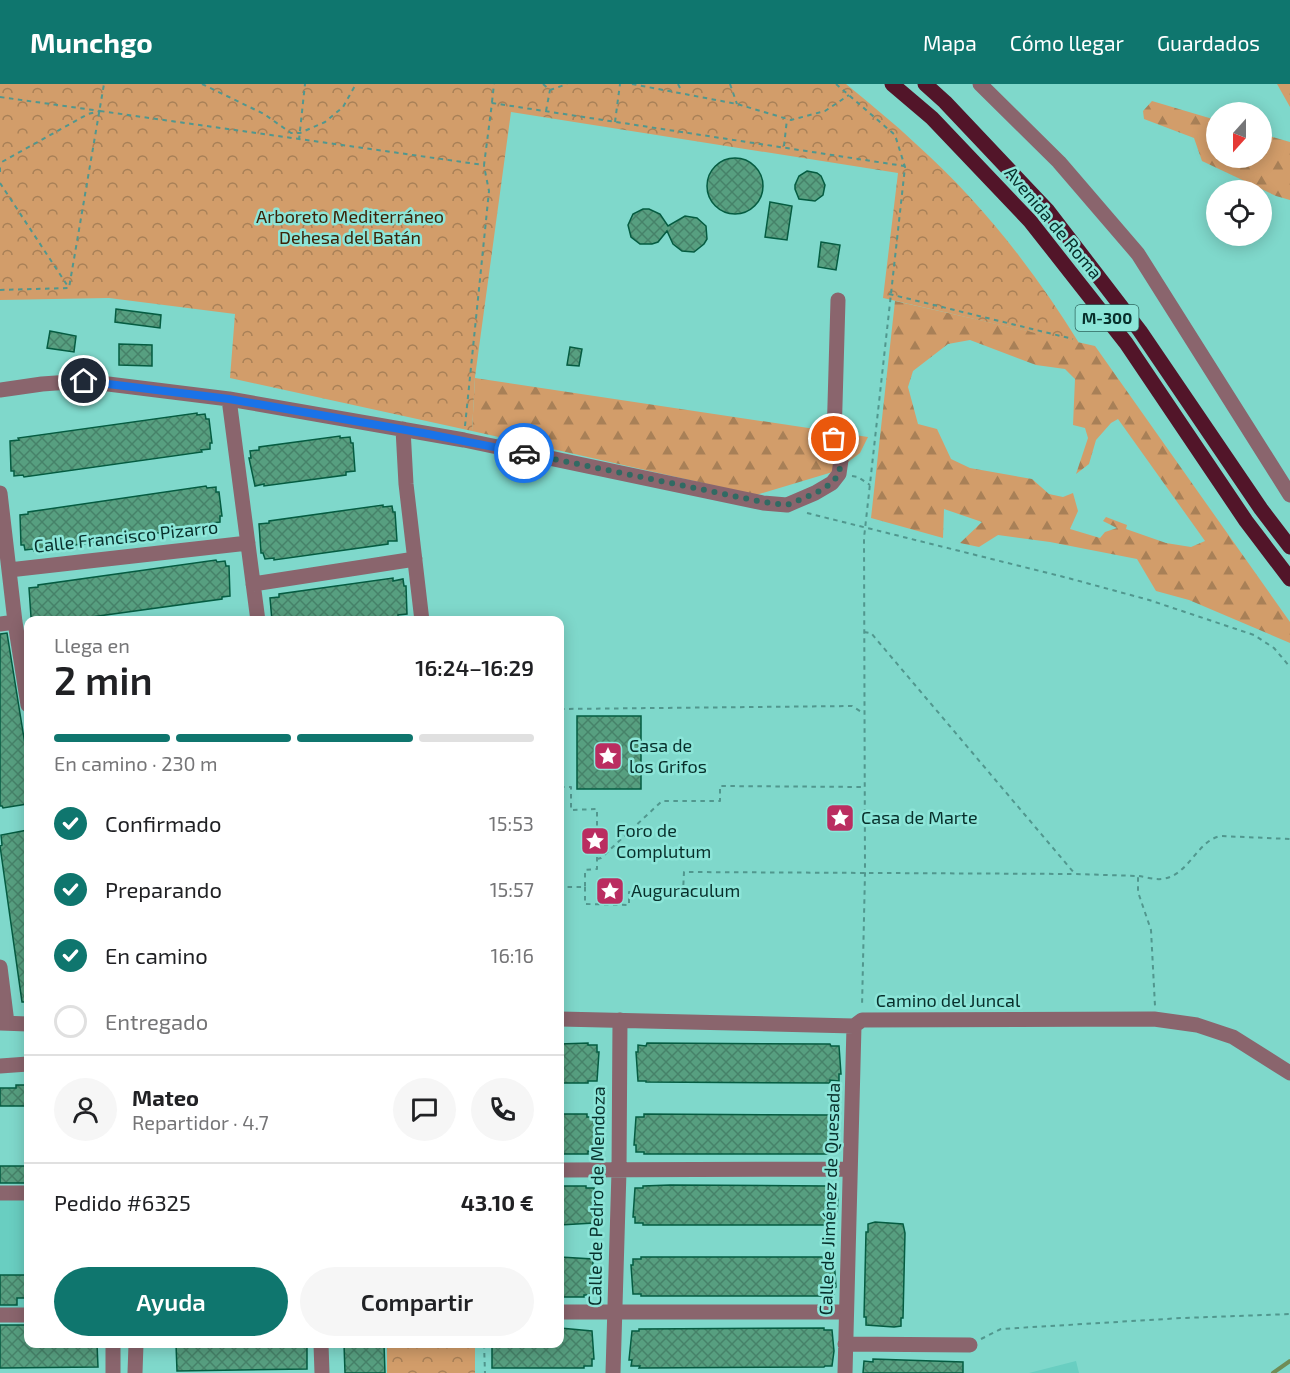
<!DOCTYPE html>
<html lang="es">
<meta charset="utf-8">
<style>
body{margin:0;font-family:"Exo 2",sans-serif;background:#f6f6f6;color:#202124;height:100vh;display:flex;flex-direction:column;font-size:22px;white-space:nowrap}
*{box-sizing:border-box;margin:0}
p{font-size:20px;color:#757577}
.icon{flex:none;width:33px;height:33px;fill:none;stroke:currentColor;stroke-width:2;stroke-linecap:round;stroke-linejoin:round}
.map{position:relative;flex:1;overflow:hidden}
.details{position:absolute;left:24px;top:532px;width:540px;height:732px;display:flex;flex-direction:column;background:#fff;border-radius:12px;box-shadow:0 3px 15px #0003}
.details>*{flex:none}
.needle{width:39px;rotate:201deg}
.buttons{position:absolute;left:1206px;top:18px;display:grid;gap:12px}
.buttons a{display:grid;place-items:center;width:66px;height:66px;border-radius:50%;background:#fff;box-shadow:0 3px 15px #0003;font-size:30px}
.pin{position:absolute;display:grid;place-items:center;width:51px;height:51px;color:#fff;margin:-26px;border:3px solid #fff;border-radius:50%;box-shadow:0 2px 6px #0007}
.courier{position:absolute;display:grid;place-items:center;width:60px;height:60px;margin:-30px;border:4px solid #1a73e8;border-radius:50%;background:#fff;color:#222;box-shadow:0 2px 8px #0007}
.head em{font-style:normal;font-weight:600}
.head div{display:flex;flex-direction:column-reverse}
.head{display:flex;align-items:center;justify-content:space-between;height:102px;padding:0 30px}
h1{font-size:39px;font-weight:600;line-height:45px}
.bar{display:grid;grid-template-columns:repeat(4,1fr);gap:9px 6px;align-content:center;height:72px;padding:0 30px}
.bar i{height:8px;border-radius:4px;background:#e0e0e0}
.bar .active{background:#0f766e}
.bar p{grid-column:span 4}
.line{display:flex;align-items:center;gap:15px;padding:0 30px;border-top:2px solid #e0e0e0}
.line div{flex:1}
.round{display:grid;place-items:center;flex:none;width:63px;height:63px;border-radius:32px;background:#f6f6f6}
ol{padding:0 30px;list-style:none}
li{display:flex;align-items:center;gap:18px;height:66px}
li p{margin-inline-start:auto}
li .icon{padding:6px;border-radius:50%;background:#0f766e;color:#fff;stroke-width:4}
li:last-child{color:#757577}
li i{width:33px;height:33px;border:3px solid #e0e0e0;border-radius:50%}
.cta{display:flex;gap:12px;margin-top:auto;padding:12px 30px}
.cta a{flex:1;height:69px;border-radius:36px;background:#0f766e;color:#fff;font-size:24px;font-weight:600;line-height:69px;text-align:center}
.cta a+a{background:#f6f6f6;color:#202124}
header{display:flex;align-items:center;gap:36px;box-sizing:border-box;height:84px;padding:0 30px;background:#0f766e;color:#fff}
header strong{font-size:28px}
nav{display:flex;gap:33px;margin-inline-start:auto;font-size:21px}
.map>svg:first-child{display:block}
</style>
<header>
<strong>Munchgo</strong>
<nav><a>Mapa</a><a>Cómo llegar</a><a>Guardados</a></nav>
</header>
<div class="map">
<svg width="1290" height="1289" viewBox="0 0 1290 1289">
<defs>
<pattern id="forest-firs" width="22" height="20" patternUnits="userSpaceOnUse" patternTransform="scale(1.5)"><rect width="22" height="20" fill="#d29d6a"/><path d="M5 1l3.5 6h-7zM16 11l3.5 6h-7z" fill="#a88057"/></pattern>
<pattern id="park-crowns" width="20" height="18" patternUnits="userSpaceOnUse" patternTransform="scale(1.5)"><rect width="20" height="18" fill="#d29d6a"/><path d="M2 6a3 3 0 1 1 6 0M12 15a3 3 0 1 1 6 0" fill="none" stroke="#a88057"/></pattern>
<pattern id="building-cross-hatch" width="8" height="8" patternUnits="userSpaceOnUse" patternTransform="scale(1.5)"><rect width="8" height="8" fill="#579f80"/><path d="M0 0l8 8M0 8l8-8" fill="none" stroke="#468269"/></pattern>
</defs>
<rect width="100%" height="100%" fill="#7fd8cb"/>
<!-- built -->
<path fill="#69cec1" d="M0 1114H28V1228H0Z
M1076 1277 1079 1289H1029Z"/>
<!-- forest -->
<path fill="url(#forest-firs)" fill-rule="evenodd" d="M1277 0H1290V23Z
M1152 17 1216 36V74H1262V50L1290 58V116L1276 112 1202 77 1194 54 1144 35 1143 27Z
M895 217 1095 262 1290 538V559L1189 516 1156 507 1137 475 1050 458 998 451 979 463 960 459 982 438 944 425 943 454 871 434ZM970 256 1036 281 1065 285 1075 295 1073 341 1085 344 1088 354 1076 390 1089 380 1096 356 1111 339 1118 335 1205 457 1191 463 1166 459 1126 445 1127 441 1106 433 1103 437 1117 444 1105 448 1100 454 1070 445 1078 427 1073 409 1063 413 1049 410 1032 395 970 384 951 375 937 345 918 340 908 303 913 287 948 260Z
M475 294 868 353 860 369 836 387 756 411 472 347Z"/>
<!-- park -->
<path fill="url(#park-crowns)" d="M0 0H846C870 20 894 39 916 60 980 117 1034 186 1079 259L883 214 898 89 511 28 475 293 472 347 230 294 235 230 109 214 0 216Z
M387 1260H475V1289H387Z"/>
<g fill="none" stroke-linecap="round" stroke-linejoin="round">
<!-- stream -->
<path stroke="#6f8d56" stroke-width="4" d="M1273 1289 1290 1277"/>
</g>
<!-- building -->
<path fill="url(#building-cross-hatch)" stroke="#055c41" stroke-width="1.5" d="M707 102a28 28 0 1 1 56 0a28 28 0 1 1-56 0Z
M807 87 817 89 821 92 825 101 823 111 815 117 799 115 795 105V101L799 92Z
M770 118 792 122 787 156 765 153Z
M643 125H649L660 130 668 142 685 132 697 134 706 142 707 155 704 160 694 168 682 167 673 160 667 147 658 158 652 160H640L631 153 628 141 633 130Z
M821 158 840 161 836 186 818 183Z
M116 225 161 231 160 244 115 238Z
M50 247 76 252 74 268 47 264Z
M119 260 152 261V282L119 281Z
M570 263 582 265 579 282 567 281Z
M197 329V331L205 330 206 335H209L212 359H210V365L201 366 202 368 24 393 23 391 14 392V387H11L10 357 19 356 18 354Z
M340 352V354L350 353 351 359H353L355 387 346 388V391L264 402V400L255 402 249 374H251L250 367 259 366V363Z
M206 402 207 404 216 403V408H219L222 432H220V438L212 439V441L34 467 33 465 25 466 24 461H21L20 431 28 430V428Z
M383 421V423L392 422 393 428H395L397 457H388V460L274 476V474L265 475 263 469H261L259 440 269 439V437Z
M216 476 217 478 225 477 226 482H229L230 512 222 513V515L62 537H34L33 533H31L29 504 38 503V501Z
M393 494V497L403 495 404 502H406L407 530 398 531V533L370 537H272L270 514 279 513V510Z
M7 549 28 679V718L27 720 3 724 2 722H0V550Z
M577 632H641V705H577Z
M28 746V918H22L0 762 2 761 1 751Z
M588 959V961H597V968H599L597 997H588V999H560V960Z
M647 959 830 960 831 962H839L841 990H839V997L830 996V999L646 998V997H638L636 968H638V961L646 962Z
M16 1001H28V1022H0V1004H16Z
M560 1030H587V1033H595V1039H597L595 1068 588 1067V1070H560Z
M644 1030 830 1031V1033H838L839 1061 837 1068H829V1070H644V1068H636V1061H634L636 1033H644Z
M0 1082H28V1099H0Z
M670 1101 828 1102 827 1104H836V1111H838L837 1133 835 1139H828V1141H643V1139H635V1133H633L635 1104H643V1102Z
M560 1102H586V1104H594L596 1133 594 1132V1139L560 1141Z
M875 1138 903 1140 905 1149 903 1234H901V1242L894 1243 866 1241V1233H864L866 1148H868V1140Z
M560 1173 593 1175 592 1211H584V1213H560Z
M641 1173H826V1175H834L836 1203 834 1204V1210H826V1212H641V1210H633L631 1181H633V1175H641Z
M0 1191H26V1214H17V1221H0Z
M0 1241H28V1260H97L98 1283 0 1284Z
M560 1244 592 1247 594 1275H592V1282H584V1284H492V1260H560Z
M824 1244V1246H832L834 1267 832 1282H825L824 1283 639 1284 640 1282H631L632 1276H629L632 1247H639V1245Z
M176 1260H307V1285L177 1287Z
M344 1260H384L385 1289H345Z
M873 1275 963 1278V1289H863L864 1277 873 1278Z"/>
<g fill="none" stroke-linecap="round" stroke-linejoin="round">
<!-- path -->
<path stroke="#51978e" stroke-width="2" stroke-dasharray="4.5 4.5" stroke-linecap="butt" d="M202 0 264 30 291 49H300L325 38 343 23 356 0
M543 0 550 6 567 0
M632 0 737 20 791 36 825 27 849 11
M678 0 682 8
M730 0 737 20
M836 0 895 51 905 83 864 454 865 789 862 923
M0 13 100 27 88 30 0 79
M492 18 494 0
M100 27 484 81 492 19 904 82
M546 27 550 6
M615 38 620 0
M299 56 305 0
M784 62 787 35
M0 88V79
M0 99 69 204
M0 206 69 204 104 0
M889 210 1073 255
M465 342 489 107 484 82
M852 392 858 393 870 401
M807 429 1068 494 1149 516 1254 551 1274 564 1290 583
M864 548 871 549 1075 790 1138 792V808L1151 846 1155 922
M560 625 852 622 863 629
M560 703H571V726L597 725V785L585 786V803H560
M597 775 601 774 662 717H720V702L864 703
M1139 792C1146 793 1155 796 1162 795 1189 792 1197 756 1221 752L1290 755
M585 803V820L629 821V808H683L684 788 1075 790
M981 1255 1001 1245 1182 1234 1290 1230
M484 1260 485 1289"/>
<!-- minor -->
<path stroke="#8a656d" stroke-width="15" d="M980 0 1059 78 1138 170 1290 411
M0 306 42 300 84 297 229 315 464 356 763 419 787 421 815 409 832 399 839 390 841 376 834 355 838 216
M229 315 258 537
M403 345 406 400 422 537
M0 409 15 538 28 621
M9 486 248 459
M253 500 415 475
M0 540 15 538
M0 883 7 939
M560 935 854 942 862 936 1154 935 1197 941 1233 953 1290 989
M0 939 28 940
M0 982 28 980
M560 1086 850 1085
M0 1109H28
M560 1228H846
M0 1231H28
M321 1260 322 1289
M845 1260 970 1261
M113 1289V1260
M135 1289 136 1260
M613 1289 619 1087 620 936
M845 1289 854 942"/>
<!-- major -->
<path stroke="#521529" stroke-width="15" d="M892 0 932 34 1030 137 1126 259 1246 437 1290 495
M925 0 945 18 1048 127 1140 247 1261 425 1290 463"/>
</g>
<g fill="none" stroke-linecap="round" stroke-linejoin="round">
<!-- done -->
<path stroke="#316a63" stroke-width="6" stroke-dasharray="0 10.8" d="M524 369 763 418 787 421 816 409 832 399 839 390 841 376 834 355"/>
<!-- route -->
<path stroke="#1a73e8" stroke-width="8" d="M84 297 229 315 423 349 524 369"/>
</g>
<!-- icons -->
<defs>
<g id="sight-square" transform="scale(1.5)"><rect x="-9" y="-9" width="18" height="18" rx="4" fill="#ba2d60" stroke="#8ce5d8"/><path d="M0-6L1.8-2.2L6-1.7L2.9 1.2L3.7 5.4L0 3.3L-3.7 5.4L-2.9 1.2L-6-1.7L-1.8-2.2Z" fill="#fff"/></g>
</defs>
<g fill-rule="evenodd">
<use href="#sight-square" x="608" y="672"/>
<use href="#sight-square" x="840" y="734"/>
<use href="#sight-square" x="595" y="757"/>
<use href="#sight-square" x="610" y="807"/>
</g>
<g text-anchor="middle" stroke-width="5" stroke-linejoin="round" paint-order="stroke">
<!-- shield labels -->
<rect fill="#8ce5d8" stroke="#2f665f" stroke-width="1.5" x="1075.5" y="221" width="63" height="26" rx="4.5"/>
<g font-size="16" font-weight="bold" fill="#072f2b">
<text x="1107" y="240">M-300</text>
</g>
<!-- park labels -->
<g font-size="18" fill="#3c2308" stroke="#8ce5d8">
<text x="350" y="139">Arboreto Mediterráneo<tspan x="350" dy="21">Dehesa del Batán</tspan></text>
</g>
<!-- street labels -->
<g font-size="18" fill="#072f2b" stroke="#8ce5d8">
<text transform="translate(1053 139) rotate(50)" y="6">Avenida de Roma</text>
<text transform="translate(126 453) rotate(-6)" y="6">Calle Francisco Pizarro</text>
<text x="948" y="923">Camino del Juncal</text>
<text transform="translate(597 1112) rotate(-89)" y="6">Calle de Pedro de Mendoza</text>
<text transform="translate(830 1115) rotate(-88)" y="6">Calle de Jiménez de Quesada</text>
</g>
<!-- poi labels -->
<g font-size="18" fill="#072f2b" stroke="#8ce5d8" text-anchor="start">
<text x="629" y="668">Casa de<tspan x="629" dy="21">los Grifos</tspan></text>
<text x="861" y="740">Casa de Marte</text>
<text x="616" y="753">Foro de<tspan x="616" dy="21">Complutum</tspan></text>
<text x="631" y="813">Auguraculum</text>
</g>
</g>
</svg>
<div class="buttons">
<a><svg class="needle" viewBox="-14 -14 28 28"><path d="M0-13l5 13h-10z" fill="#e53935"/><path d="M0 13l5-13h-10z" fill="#757577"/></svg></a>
<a><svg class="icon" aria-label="locate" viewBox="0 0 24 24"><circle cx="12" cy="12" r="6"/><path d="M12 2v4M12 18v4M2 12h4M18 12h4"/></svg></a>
</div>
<div class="pin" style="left:834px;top:355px;background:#ea580c"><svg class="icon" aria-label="bag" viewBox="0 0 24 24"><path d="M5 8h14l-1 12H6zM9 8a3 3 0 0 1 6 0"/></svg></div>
<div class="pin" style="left:84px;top:297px;background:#1f2937"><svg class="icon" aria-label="home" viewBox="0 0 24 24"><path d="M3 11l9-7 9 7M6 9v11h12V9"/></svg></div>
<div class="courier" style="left:524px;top:369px"><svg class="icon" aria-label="car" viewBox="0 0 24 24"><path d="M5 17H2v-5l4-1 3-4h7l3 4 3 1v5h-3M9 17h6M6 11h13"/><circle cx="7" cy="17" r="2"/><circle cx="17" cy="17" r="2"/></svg></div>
<section class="details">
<div class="head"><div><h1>2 min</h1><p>Llega en</p></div><em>16:24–16:29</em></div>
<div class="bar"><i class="active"></i><i class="active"></i><i class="active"></i><i></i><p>En camino · 230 m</p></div>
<ol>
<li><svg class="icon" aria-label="check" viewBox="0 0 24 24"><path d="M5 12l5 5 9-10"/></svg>Confirmado<p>15:53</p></li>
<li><svg class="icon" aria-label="check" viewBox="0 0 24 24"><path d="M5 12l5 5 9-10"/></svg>Preparando<p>15:57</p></li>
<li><svg class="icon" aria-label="check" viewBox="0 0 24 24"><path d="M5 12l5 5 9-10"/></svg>En camino<p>16:16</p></li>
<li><i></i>Entregado</li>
</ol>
<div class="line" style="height:108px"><a class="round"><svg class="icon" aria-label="person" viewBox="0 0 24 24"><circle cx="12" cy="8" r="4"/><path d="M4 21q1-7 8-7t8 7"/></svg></a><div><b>Mateo</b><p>Repartidor · 4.7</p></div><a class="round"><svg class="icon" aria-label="chat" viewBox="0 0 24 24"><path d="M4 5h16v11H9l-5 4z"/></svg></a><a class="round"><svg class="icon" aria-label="phone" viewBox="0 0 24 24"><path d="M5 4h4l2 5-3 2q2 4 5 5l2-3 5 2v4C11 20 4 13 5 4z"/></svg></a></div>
<div class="line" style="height:78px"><div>Pedido #6325</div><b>43.10 €</b></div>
<div class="cta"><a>Ayuda</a><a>Compartir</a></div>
</section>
</div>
